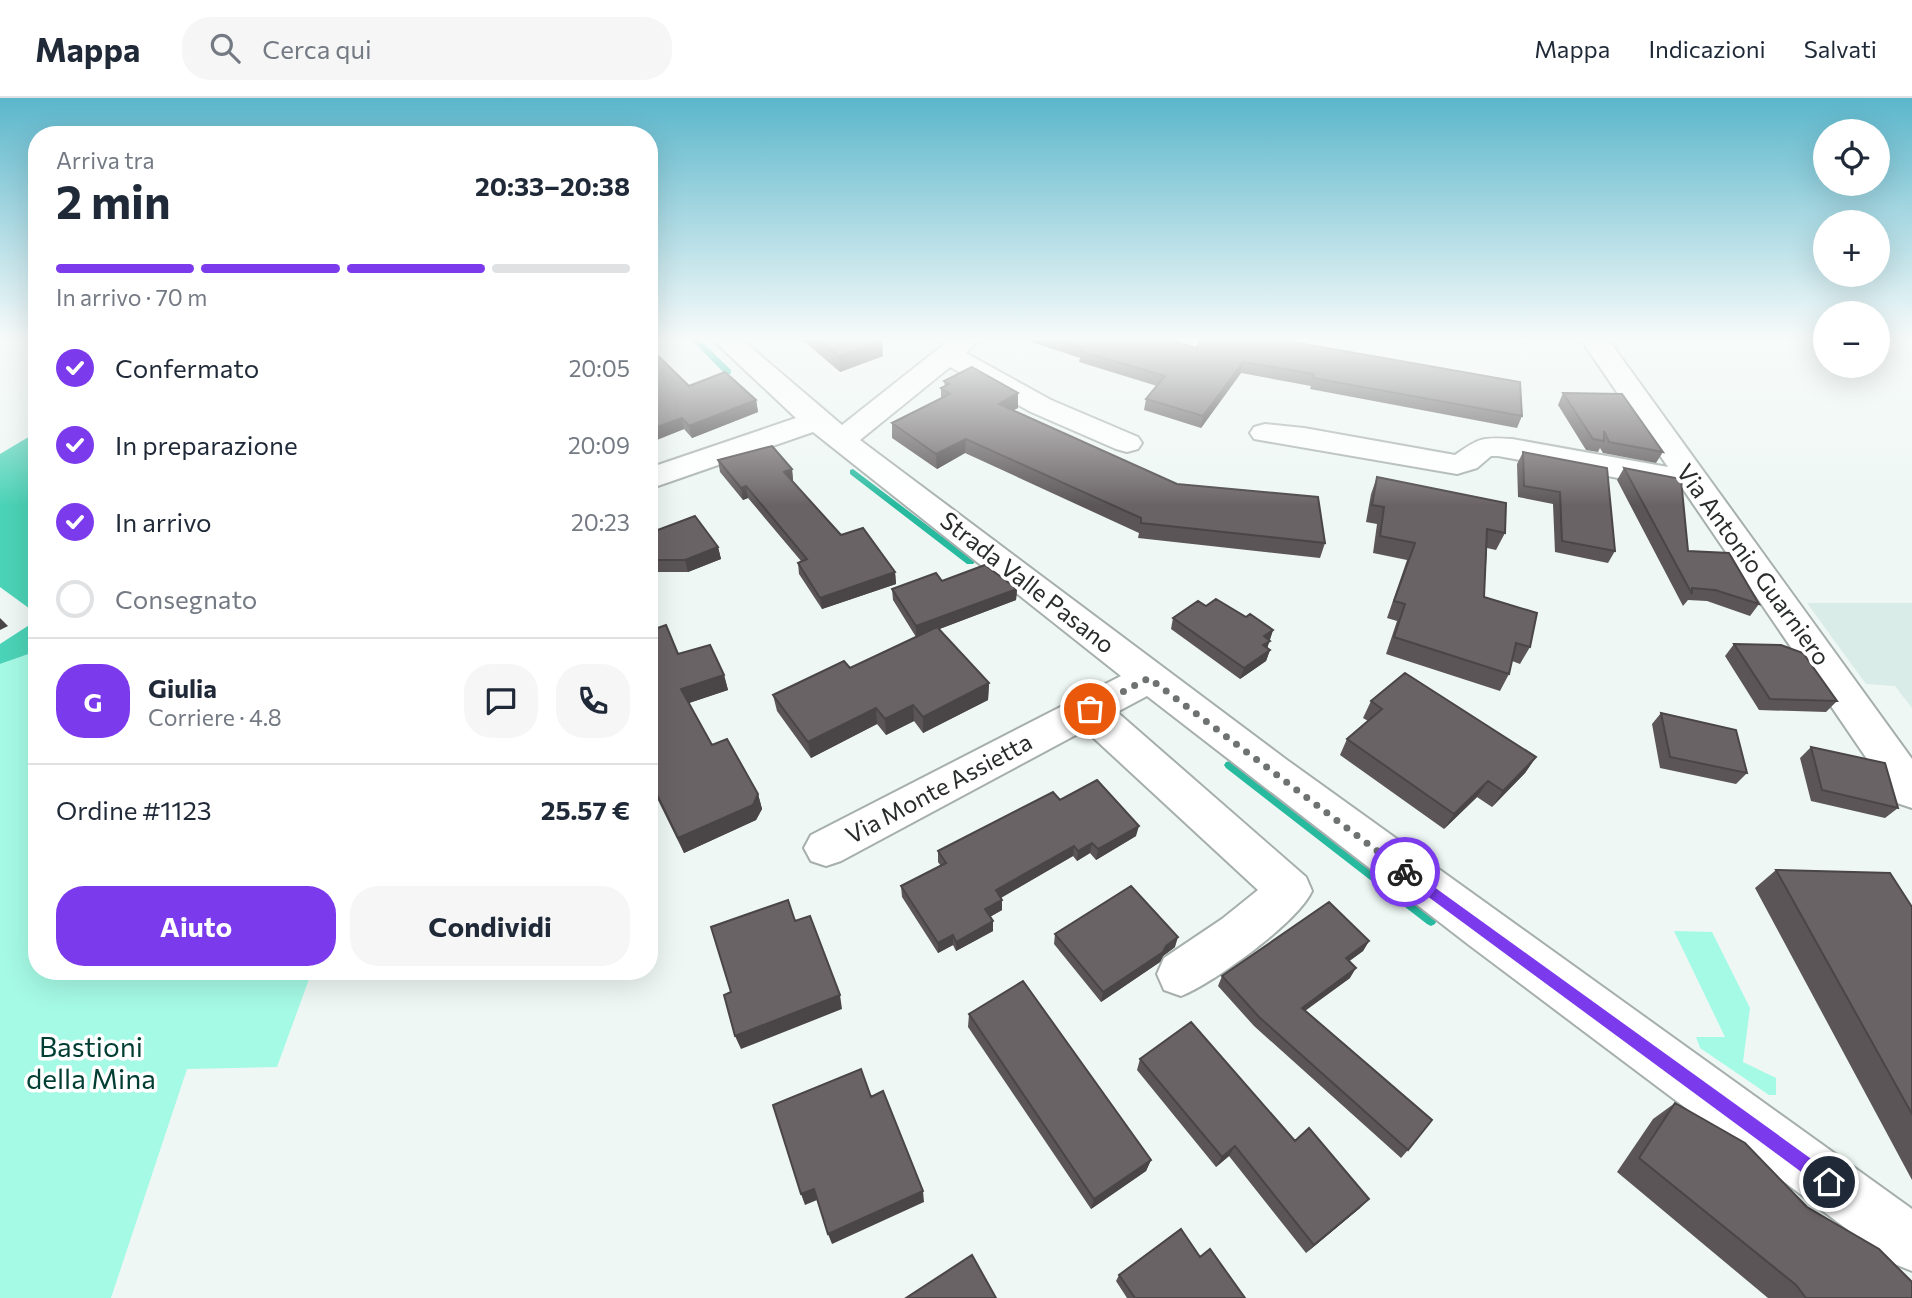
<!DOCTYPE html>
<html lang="it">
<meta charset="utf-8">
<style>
body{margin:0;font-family:Commissioner,sans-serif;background:#f6f6f7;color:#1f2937;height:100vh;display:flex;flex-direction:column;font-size:26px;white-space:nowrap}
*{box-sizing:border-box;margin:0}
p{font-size:23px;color:#747a83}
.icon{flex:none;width:38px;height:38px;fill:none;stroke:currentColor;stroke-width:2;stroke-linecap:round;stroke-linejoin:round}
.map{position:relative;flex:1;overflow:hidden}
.drawer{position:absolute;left:28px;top:28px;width:630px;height:854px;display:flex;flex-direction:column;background:#fff;border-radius:28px;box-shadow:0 7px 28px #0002}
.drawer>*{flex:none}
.buttons{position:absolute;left:1813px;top:21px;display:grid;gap:14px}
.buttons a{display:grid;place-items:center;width:77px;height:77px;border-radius:50%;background:#fff;box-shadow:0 7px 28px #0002;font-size:35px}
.pin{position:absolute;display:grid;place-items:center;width:60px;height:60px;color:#fff;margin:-30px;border:4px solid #fff;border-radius:50%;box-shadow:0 2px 7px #0007}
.courier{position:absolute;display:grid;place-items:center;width:70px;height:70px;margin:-35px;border:5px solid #7c3aed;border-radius:50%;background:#fff;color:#222;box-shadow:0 2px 9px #0007}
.head em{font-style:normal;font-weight:700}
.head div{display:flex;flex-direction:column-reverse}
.head{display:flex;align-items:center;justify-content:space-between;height:119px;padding:0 28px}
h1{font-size:46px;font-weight:700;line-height:52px}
.bar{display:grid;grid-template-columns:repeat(4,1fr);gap:10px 7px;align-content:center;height:84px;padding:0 28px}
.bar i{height:9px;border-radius:5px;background:#e0e1e3}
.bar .on{background:#7c3aed}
.bar p{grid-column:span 4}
.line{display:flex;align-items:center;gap:18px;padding:0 28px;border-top:2px solid #e0e1e3}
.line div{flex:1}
.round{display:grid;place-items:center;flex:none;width:74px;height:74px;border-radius:28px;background:#f6f6f7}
ol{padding:0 28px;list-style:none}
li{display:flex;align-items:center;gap:21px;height:77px}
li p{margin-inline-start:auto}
li .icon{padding:7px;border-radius:50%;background:#7c3aed;color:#fff;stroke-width:4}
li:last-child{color:#747a83}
li i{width:38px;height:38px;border:4px solid #e0e1e3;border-radius:50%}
.button{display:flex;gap:14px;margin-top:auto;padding:14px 28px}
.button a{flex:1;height:80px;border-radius:28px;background:#7c3aed;color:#fff;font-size:28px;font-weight:700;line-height:80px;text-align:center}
.button a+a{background:#f6f6f7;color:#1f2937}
header{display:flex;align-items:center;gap:42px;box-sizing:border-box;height:98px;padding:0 35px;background:#fff;border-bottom:2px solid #e0e1e3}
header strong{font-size:33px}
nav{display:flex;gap:38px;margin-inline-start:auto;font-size:24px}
.search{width:490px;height:63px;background:#f6f6f7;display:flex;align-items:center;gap:18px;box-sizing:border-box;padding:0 24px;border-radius:28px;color:#747a83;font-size:26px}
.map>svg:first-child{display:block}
</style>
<header>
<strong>Mappa</strong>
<div class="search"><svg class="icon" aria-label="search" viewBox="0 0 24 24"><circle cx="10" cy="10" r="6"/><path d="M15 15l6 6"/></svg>Cerca qui</div>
<nav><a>Mappa</a><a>Indicazioni</a><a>Salvati</a></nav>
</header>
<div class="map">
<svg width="1912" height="1200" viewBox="0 0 1912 1200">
<rect width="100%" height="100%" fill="#eef7f4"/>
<!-- built -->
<path fill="#daece7" d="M1807 505H1912V610L1895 588 1866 586Z"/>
<!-- green -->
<path fill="#a5fae5" d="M37 553V873H312L277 969 187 971 111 1200H0V566Z
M1674 833 1712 834 1750 910 1743 964 1776 980V997H1769L1700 950 1696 939H1725Z"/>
<!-- forest -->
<path fill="#4bd3b7" d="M37 334V516L0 489V356Z
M37 522V553L0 566V546Z"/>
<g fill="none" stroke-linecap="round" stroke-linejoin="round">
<!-- stream -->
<path fill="#27ba9f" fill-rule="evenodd" d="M690 240H698L731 272V276H725Z
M853 371 973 462 975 464 973 466H967L850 376V372Z
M1230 663 1234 664 1435 818 1437 822 1435 826 1431 828 1427 826 1226 670 1224 667 1226 664Z"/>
<!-- minor casing -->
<g stroke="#a6afad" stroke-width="4">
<path id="minor" d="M711 240H740L842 327 952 240H980L966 255 1051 302 1138 339 1142 345 1138 351 1127 354 1116 351 1031 314 950 269 860 342 1287 662 1912 1111V1173L1892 1165 1469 847 1147 598 1117 614 1306 779 1312 793C1298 824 1214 885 1181 898L1164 892 1157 876 1164 860 1222 821 1258 792 1085 632 841 763 826 768 811 763 804 750 811 737 1121 578 813 334 649 391V370L796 320Z
M1580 240H1607L1912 661V710L1897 705 1681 388 1673 390 1498 358H1491L1477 370 1457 376 1254 341 1250 335 1254 329 1265 326 1304 330 1455 357C1479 340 1482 339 1512 341L1668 369Z"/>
</g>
<!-- minor -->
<use href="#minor" fill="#fff" fill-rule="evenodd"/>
</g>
<!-- wall -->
<path fill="#5b5557" d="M800 240H879L882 242 883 258 840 274Z
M1019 240H1163L1197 250 1293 244 1522 318 1517 330 1310 291 1311 288 1241 275 1201 330 1144 312 1146 301 1157 288 1079 264 1080 260Z
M649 249 689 288 756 302 758 314 692 340 684 331 649 345Z
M944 283 1018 295V310L1013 312 1177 386 1325 445 1320 460 1138 440 1139 435 965 355 937 371 892 340V325L941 301V290L945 289Z
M1563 295 1663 354 1656 365 1603 355 1600 350 1598 354 1586 352 1558 307Z
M1523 354 1615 453 1608 465 1555 454 1553 406 1518 399 1517 366Z
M718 362 792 371 793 383 841 437 895 474 896 486 822 511 799 476 798 465 801 463 748 400 743 402 720 374Z
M1624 370 1688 453 1759 506 1750 518 1707 503 1688 502 1683 508 1617 382Z
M1377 379 1505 435 1496 452 1487 450 1484 499 1530 549 1520 566 1512 563 1509 576 1500 593 1386 556 1397 523 1387 520 1407 462 1373 455 1377 426 1366 424 1371 396Z
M718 449 721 461 688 474H652L649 466V458Z
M942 483 1017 491 1016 502 939 531 989 585 988 602 923 635 914 623 886 637 877 626 811 660 777 613 773 597 850 570 916 539 893 502 892 491Z
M1206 508 1246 519 1273 532 1267 550 1270 552 1266 563 1240 581 1171 531 1173 520Z
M649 533 678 556 724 577 728 592 689 605 712 647 758 696 762 711 756 722 684 755 649 684Z
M1734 546 1837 603 1826 614 1759 612 1725 558Z
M1371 603 1536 659 1525 675 1492 709 1477 699 1444 731 1340 657 1347 641 1368 623 1363 620Z
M1661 615 1747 675 1736 686 1660 670 1652 626Z
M1811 649 1898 710 1885 720 1811 703 1800 660Z
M1060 702 1136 738 1096 762 1090 755 1077 763 1073 758 1001 800 1002 802V812L990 819 993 823V833L956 853 953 847 938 855 902 799 901 788 941 768 938 764V753Z
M1776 772 1912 809V1082L1755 790Z
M1055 836 1175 849 1163 858 1160 864 1101 904 1054 846Z
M1369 843 1363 853 1349 863 1350 880 1305 913 1408 1052 1401 1060 1254 928 1218 888 1222 878Z
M969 916 1151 1062 1146 1073 1091 1111 968 929Z
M1140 961 1295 1043 1360 1110 1306 1155 1229 1058 1216 1069 1137 972Z
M1675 1005 1807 1109 1912 1200H1768L1617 1074 1653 1021Z
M1200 1159 1245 1200H1127L1116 1183 1119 1177Z"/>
<!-- shaded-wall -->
<path fill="#4a4547" d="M882 242 883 258 840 274 839 258Z
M1243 264 1241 275 1201 330 1203 318Z
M1018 295V310L998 320 999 306Z
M756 302 758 314 692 340 689 328Z
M682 320 684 331 649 345V332Z
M966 341 965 355 937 371 936 356Z
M792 371 793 382 786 385 784 374Z
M746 388 748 400 743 402 741 390Z
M718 449 721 461 688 474 685 462Z
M895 474 896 486 822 511 820 500Z
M1017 491 1016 502 916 540V528Z
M0 520 8 528 0 532Z
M1273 532 1266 554 1270 552 1266 563 1240 581 1244 570 1264 538Z
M724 577 728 592 686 606 681 591Z
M989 585 988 602 923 635V619Z
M913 607 914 623 886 637 885 621Z
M876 610 877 626 811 660 808 644Z
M1536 659 1525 675 1492 709 1503 693Z
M1488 683 1477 699 1444 731 1454 716Z
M758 696 762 711 756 722 684 755 678 740Z
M1139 728 1136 738 1096 762 1098 751Z
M1092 745 1090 755 1077 763 1078 753Z
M1074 748 1073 758 995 803 996 792Z
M1002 802V812L984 822 985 811Z
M993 823V833L956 853V844Z
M953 837V847L938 855V845Z
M1178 839 1175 849 1163 858 1160 864 1101 904 1103 894Z
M1369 843 1363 853 1340 870 1346 860Z
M1356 870 1350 880 1296 919 1302 910Z
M840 897 842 911 741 951 735 938Z
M1235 1048 1229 1058 1216 1069 1222 1059Z
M1151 1062 1146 1073 1091 1111 1094 1101Z
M814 1091 817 1102 805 1107 801 1096Z
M923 1093 924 1104 832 1146 828 1136Z
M1369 1101 1360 1110 1306 1155 1314 1147Z"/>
<!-- building -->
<path fill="#6a6365" stroke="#4a4547" stroke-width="2" d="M818 240H879L882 242 839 258Z
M1053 240H1163L1197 250 1200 240H1294L1293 244 1520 284 1522 318 1313 280 1314 276 1243 264 1203 318 1146 301 1165 278 1080 253 1083 250Z
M649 249 689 288 725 274 756 302 689 328 682 320 649 332Z
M972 269 1018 295 999 306 1177 386 1318 399 1325 445 1141 425V420L966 341 936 356 892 325 950 296 941 290 949 286 944 283Z
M1563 295 1622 296 1663 354 1609 344 1604 333V343L1593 341Z
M772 348 792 371 784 374 841 437 863 430 895 474 820 500 798 465 807 461 746 388 741 390 718 362Z
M1523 354 1607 370 1615 453 1562 443 1560 394 1524 388Z
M1624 370 1681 381 1688 453 1729 455 1759 506 1715 492 1692 490V496Z
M1377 379 1506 405 1505 435 1487 431 1484 499 1537 515 1530 549 1516 545 1509 576 1394 539 1405 506 1394 503 1415 445 1380 438 1384 409 1372 407Z
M695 418 718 449 685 462H649V458L655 433Z
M985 467 1017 491 916 528 892 491 936 475 942 483Z
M1216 501 1246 519 1250 516 1273 532 1264 538 1270 543 1263 547 1270 552 1244 570 1173 520 1198 503 1206 508Z
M666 527 678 556 710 547 724 577 681 591 712 647 727 641 758 696 753 707 678 740 649 680V533Z
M937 529 989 585 923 619 913 607 885 621 876 610 808 644 773 597 844 563 850 570Z
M1734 546 1781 547 1803 555 1837 603 1770 601Z
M1405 575 1536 659 1503 693 1488 683 1454 716 1347 641 1382 611 1371 603Z
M1661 615 1736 632 1747 675 1670 659Z
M1811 649 1885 665 1898 710 1822 692Z
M1097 682 1139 728 1098 751 1092 745 1078 753 1074 748 996 792 1002 802 985 811 993 823 956 844 953 837 938 845 901 788 946 765 938 753 1053 694 1060 702Z
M1776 772 1890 775 1912 809V1016Z
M1131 788 1178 839 1166 848 1163 854 1103 894 1055 836Z
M788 802 795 823 810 818 840 897 735 938 724 897 731 894 711 829Z
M1329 804 1369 843 1346 860 1356 870 1302 910 1432 1022 1408 1052 1259 919 1222 878Z
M1023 883 1151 1062 1094 1101 969 916Z
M1191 924 1295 1043 1309 1030 1369 1101 1314 1147 1235 1048 1222 1059 1140 961Z
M861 971 871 999 883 993 923 1093 828 1136 814 1091 801 1096 773 1007Z
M1675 1005 1745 1045 1807 1109 1879 1151 1912 1184V1200H1806L1796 1187 1639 1060Z
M1181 1131 1200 1159 1210 1151 1245 1200H1135L1119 1177Z
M972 1157 996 1200H906Z"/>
<!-- sky -->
<linearGradient id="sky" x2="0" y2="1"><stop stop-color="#5bb6cb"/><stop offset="0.59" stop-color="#f7fbfa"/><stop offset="1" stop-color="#f7fbfa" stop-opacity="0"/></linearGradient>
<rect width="1912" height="408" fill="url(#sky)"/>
<!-- route -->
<path fill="#7c3aed" d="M1405 768 1835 1078 1837 1084 1835 1090 1829 1092 1823 1090 1400 778 1398 774Z"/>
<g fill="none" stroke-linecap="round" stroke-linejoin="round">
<!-- done -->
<path stroke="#6e7371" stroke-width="7" stroke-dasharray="0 12.6" d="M1090 611 1149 580 1405 774"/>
</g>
<g text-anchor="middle" stroke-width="7" stroke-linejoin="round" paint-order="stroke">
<!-- street labels -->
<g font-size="24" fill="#292c2b" stroke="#fff">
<text transform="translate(1753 467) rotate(54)" y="8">Via Antonio Guarniero</text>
<text transform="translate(1027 485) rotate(38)" y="8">Strada Valle Pasano</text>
<text transform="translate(939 691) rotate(-28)" y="8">Via Monte Assietta</text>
</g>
<!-- near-park labels -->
<g font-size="28" fill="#003e33" stroke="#fff">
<text x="91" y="959">Bastioni<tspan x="91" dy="32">della Mina</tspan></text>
</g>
</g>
</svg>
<div class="buttons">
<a><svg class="icon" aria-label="locate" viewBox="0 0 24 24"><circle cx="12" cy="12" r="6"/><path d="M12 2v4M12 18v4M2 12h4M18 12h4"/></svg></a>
<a>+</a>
<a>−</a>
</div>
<div class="pin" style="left:1090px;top:611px;background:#ea580c"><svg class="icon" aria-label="bag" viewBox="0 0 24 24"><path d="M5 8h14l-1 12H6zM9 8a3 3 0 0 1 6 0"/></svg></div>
<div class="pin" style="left:1829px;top:1084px;background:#1f2937"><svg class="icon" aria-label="home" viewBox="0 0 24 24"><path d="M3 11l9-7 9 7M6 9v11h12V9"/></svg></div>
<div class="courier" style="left:1405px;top:774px"><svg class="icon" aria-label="bike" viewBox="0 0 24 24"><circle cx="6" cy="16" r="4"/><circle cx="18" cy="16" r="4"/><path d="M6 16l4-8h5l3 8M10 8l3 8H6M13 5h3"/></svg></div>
<section class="drawer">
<div class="head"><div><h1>2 min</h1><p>Arriva tra</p></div><em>20:33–20:38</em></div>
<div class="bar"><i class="on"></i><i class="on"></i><i class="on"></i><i></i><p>In arrivo · 70 m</p></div>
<ol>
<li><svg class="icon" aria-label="check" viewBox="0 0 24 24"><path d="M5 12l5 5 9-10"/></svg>Confermato<p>20:05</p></li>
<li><svg class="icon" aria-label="check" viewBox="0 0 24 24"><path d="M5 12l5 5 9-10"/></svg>In preparazione<p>20:09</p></li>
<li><svg class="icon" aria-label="check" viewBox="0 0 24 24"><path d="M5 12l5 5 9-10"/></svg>In arrivo<p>20:23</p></li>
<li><i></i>Consegnato</li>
</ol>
<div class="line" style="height:126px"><b class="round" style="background:#7c3aed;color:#fff">G</b><div><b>Giulia</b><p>Corriere · 4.8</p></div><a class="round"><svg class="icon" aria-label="chat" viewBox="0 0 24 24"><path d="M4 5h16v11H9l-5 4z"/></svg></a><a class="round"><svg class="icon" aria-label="phone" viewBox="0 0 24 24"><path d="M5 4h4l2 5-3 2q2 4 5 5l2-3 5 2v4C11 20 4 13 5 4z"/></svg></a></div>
<div class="line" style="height:91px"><div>Ordine #1123</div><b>25.57 €</b></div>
<div class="button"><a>Aiuto</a><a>Condividi</a></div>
</section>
</div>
